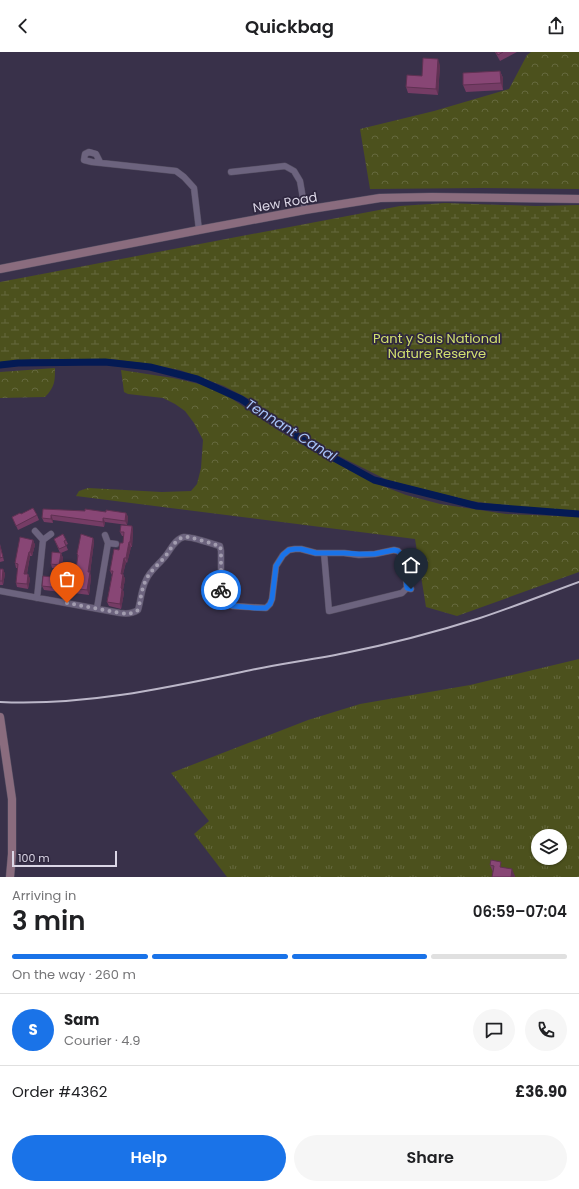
<!DOCTYPE html>
<meta charset="utf-8">
<style>
body{margin:0;font-family:Poppins,sans-serif;background:#f6f6f6;color:#202124;height:100vh;display:flex;flex-direction:column;font-size:15px;white-space:nowrap}
*{box-sizing:border-box;margin:0}
p{font-size:13px;color:#757577}
.icon{flex:none;width:22px;height:22px;fill:none;stroke:currentColor;stroke-width:2;stroke-linecap:round;stroke-linejoin:round}
.map{position:relative;height:825px;overflow:hidden}
.sheet{display:flex;flex-direction:column;background:#fff;flex:1}
.sheet>*{flex:none}
.tools{position:absolute;left:531px;top:777px;display:grid;gap:8px}
.tools a{display:grid;place-items:center;width:36px;height:36px;border-radius:50%;background:#fff;box-shadow:0 1px 3px #0004;font-size:20px}
.scale{position:absolute;left:12px;bottom:10px;width:105px;box-sizing:border-box;padding-left:4px;border:2px solid #dbd6e6;border-top:0;font-size:11px;line-height:14px;white-space:nowrap;color:#dbd6e6;-webkit-text-stroke:3px #2f273f;paint-order:stroke}
.pin{position:absolute;display:grid;place-items:center;width:34px;height:34px;color:#fff;margin:-41px -17px;border-radius:50% 50% 50% 0;rotate:-45deg;box-shadow:0 0 4px #0007}
.pin .icon{rotate:45deg}
.courier{position:absolute;display:grid;place-items:center;width:40px;height:40px;margin:-20px;border:3px solid #1a73e8;border-radius:50%;background:#fff;color:#222;box-shadow:0 1px 5px #0007}
.head em{font-style:normal;font-weight:600}
.head div{display:flex;flex-direction:column-reverse}
.head{display:flex;align-items:center;justify-content:space-between;height:68px;padding:0 12px}
h1{font-size:26px;font-weight:600;line-height:30px}
.bar{display:grid;grid-template-columns:repeat(4,1fr);gap:6px 4px;align-content:center;height:48px;padding:0 12px}
.bar i{height:5px;border-radius:3px;background:#e0e0e0}
.bar .current{background:#1a73e8}
.bar p{grid-column:span 4}
.line{display:flex;align-items:center;gap:10px;padding:0 12px;border-top:1px solid #e0e0e0}
.line div{flex:1}
.round{display:grid;place-items:center;flex:none;width:42px;height:42px;border-radius:21px;background:#f6f6f6}
.cta{display:flex;gap:8px;margin-top:auto;padding:8px 12px}
.cta a{flex:1;height:46px;border-radius:24px;background:#1a73e8;color:#fff;font-size:16px;font-weight:600;line-height:46px;text-align:center}
.cta a+a{background:#f6f6f6;color:#202124}
header{display:flex;justify-content:space-between;align-items:center;height:52px;padding:0 12px;background:#fff;font-size:18px;font-weight:600}
.map>svg:first-child{display:block}
</style>
<header><svg class="icon" aria-label="back" viewBox="0 0 24 24"><path d="M15 5l-7 7 7 7"/></svg>Quickbag<svg class="icon" aria-label="share" viewBox="0 0 24 24"><path d="M12 15V3M7 8l5-5 5 5M5 13v7h14v-7"/></svg></header>
<div class="map">
<svg width="579" height="825" viewBox="0 0 579 825">
<defs>
<pattern id="grass-tufts" width="24" height="20" patternUnits="userSpaceOnUse"><rect width="24" height="20" fill="#4c511d"/><path d="M3 7l-1-3M5 7V3M7 7l1-3M15 17l-1-3M17 17v-4M19 17l1-3" fill="none" stroke="#65693e"/></pattern>
<pattern id="forest-crowns" width="20" height="18" patternUnits="userSpaceOnUse"><rect width="20" height="18" fill="#4c511d"/><path d="M2 6a3 3 0 1 1 6 0M12 15a3 3 0 1 1 6 0" fill="none" stroke="#65693e"/></pattern>
<pattern id="wetland-marsh" width="20" height="14" patternUnits="userSpaceOnUse"><rect width="20" height="14" fill="#4c511d"/><path d="M1 5h8M5 5V1M11 12h8M15 12V8" fill="none" stroke="#65693e"/></pattern>
</defs>
<rect width="100%" height="100%" fill="#39314a"/>
<!-- grass -->
<path fill="url(#grass-tufts)" fill-rule="evenodd" d="M579 607V825H227L194 782 209 769 171 721 308 668 360 652 470 633ZM538 784H560V806H538Z"/>
<!-- forest -->
<path fill="url(#forest-crowns)" d="M531 0H579V137L481 136 370 137 360 77 434 59 509 37 527 3Z
M55 316C55 329 55 335 45 345L0 346V320Z
M121 318 173 326 199 332 225 342 276 377 317 401 370 429 406 443 440 452 506 462 579 465V520L457 564 426 555 415 487 76 444 79 439 88 436 162 440 191 439 197 432 201 416 203 388 194 371 185 359 175 352 163 346 128 342 124 340Z"/>
<!-- wetland -->
<path fill="url(#wetland-marsh)" d="M445 151 536 154 579 153V459L518 455 471 449 387 428 323 396 251 348 224 334 180 318 143 311 110 307H33L0 310V230L400 154Z"/>
<g fill="none" stroke-linecap="round" stroke-linejoin="round">
<!-- canal -->
<path stroke="#041a54" stroke-width="7" d="M0 313 18 311 105 310 150 315 197 327 241 347 312 394 374 428 477 454 579 462"/>
<!-- minor casing -->
<g stroke="#554e62" stroke-width="7">
<path id="minor" d="M100 110 96 102 89 100 85 102 84 108 92 110 176 119 184 125 194 136 199 178
M231 120 285 114 294 119 300 129 305 158
M35 479 43 488 37 546
M43 488 51 482
M108 491 116 492
M324 501 329 559 402 541 407 536 411 537
M0 539 120 561C127 562 132 562 138 558 141 548 141 538 146 528 150 519 157 514 163 507 170 500 174 487 184 485 191 484 212 492 220 494L221 499V546L224 550 233 554 266 556 270 552 272 547 276 514 283 503 289 498 295 497H301L316 501H344L359 503 375 502 394 498 398 499 402 503 404 508 407 536
M97 556 108 491 105 483"/>
</g>
<!-- secondary casing -->
<g stroke="#554e62" stroke-width="9">
<path id="secondary" d="M0 217 199 178 305 158 380 146 432 145 579 147
M0 665 12 747V802L10 825"/>
</g>
<!-- minor -->
<use href="#minor" stroke="#6c637e" stroke-width="6"/>
<!-- secondary -->
<use href="#secondary" stroke="#8a6c7e" stroke-width="8"/>
<!-- rail -->
<path stroke="#bcb7c9" stroke-width="2" d="M0 650C88 654 171 635 256 617 286 611 316 607 345 601 390 592 436 580 480 566 513 555 546 542 579 530"/>
</g>
<!-- wall -->
<path fill="#753c65" d="M495 0H517L500 9Z
M440 13 438 43 408 41 406 35Z
M500 19 503 26V38L466 40 463 33Z
M43 457 126 461 128 465 127 473 105 470 104 475 53 468V471L44 470 42 466Z
M21 462 37 463 39 468 18 478 12 465Z
M132 474 133 478 132 495H131L127 511 126 510 123 522 125 527 123 538 124 541 121 557 109 554 107 550 112 523 110 519 119 498 123 491 124 484H122L120 480Z
M93 486 94 490 90 521 91 525 89 543 74 541V542L62 541 61 540 44 538 42 534 61 526 75 525 78 506 77 502Z
M54 487 66 488 68 492 66 493 68 498 61 501 63 506 61 517 52 516 51 512 60 501Z
M33 488 35 493 32 504H30L27 522H28L30 527 28 537 17 535 16 531 18 516H16L15 511Z
M0 492 4 509 0 510Z
M0 517H3L5 522 3 533H0Z
M490 813 503 816 515 824V825H492L493 820Z"/>
<!-- shaded-wall -->
<path fill="#5f3152" d="M438 7 440 13 438 43 436 37Z
M500 19 503 26V38L501 31Z
M126 461 128 465 127 473 125 469Z
M51 463 53 468V471L51 467Z
M103 466 105 470 104 475 103 470Z
M132 474 133 478 132 495 130 490Z
M93 486 94 490 90 521 91 525 89 543 87 538 88 520Z
M33 488 35 493 32 504 30 500Z
M129 490 131 495 127 511 126 506Z
M29 500 30 504 26 526 24 522Z
M61 501 63 506 61 517 59 513Z
M124 506 126 510 122 526 121 522Z
M3 517 5 522 3 533 2 529Z
M28 522 30 527 28 537 27 532Z
M123 522 125 527 123 538 124 541 121 557 120 552 121 536Z
M512 817 515 824V825H511Z"/>
<!-- building -->
<path fill="#884675" stroke="#5f3152" d="M496 0H503L498 3Z
M423 6 438 7 436 37 406 35 407 23 422 24Z
M500 19 501 31 463 33V21Z
M33 456 37 463 16 474 12 465 20 461 21 462Z
M43 457 85 459V457L106 460V458L126 461 125 469 103 466V470L51 463V467L42 466Z
M121 473 132 474 130 490H129L126 506H124L121 522H123L121 536 122 537 120 552 107 550 113 519H110L114 497 119 498 120 491H123L124 480H120Z
M63 482 66 488 64 489 66 494 59 497 54 487Z
M81 482 93 486 88 520H90L87 538 72 536V538L60 537V536L42 534 43 524 61 526 62 524 75 525 78 503 77 502Z
M20 485 33 488 30 500H29L24 522H28L27 532 16 531 18 512 15 511Z
M0 494 3 505 0 506Z
M52 500 61 501 59 513 51 512Z
M0 517H3L2 529H0Z
M491 808 501 810 500 815 512 817 511 825H492L494 814 490 813Z"/>
<g fill="none" stroke-linecap="round" stroke-linejoin="round">
<!-- done -->
<path stroke="#a29caf" stroke-width="4" stroke-dasharray="0 7.2" d="M67 551 120 561C127 562 132 562 138 558 141 547 141 538 146 528 150 519 157 514 163 507 170 500 174 487 184 485 191 484 212 492 220 494L221 499V538"/>
<!-- route -->
<path stroke="#1a73e8" stroke-width="5" d="M221 538 222 546 224 550 228 553 233 554 256 556H266L270 552 272 547 276 514 283 503 289 498 295 497H301L316 501H344L358 502H374L394 498 398 499 402 503 404 508 407 536 411 537"/>
</g>
<g text-anchor="middle" stroke-width="3.5" stroke-linejoin="round" paint-order="stroke">
<!-- street labels -->
<g font-size="13" fill="#dbd6e6" stroke="#2f273f">
<text transform="translate(285 150) rotate(-10)" y="5">New Road</text>
</g>
<!-- park labels -->
<g font-size="13" fill="#d2e06f" stroke="#2f273f">
<text x="437" y="291">Pant y Sais National<tspan x="437" dy="15">Nature Reserve</tspan></text>
</g>
<!-- water labels -->
<g font-size="14" font-style="italic" fill="#a8c4fa" stroke="#2f273f">
<text transform="translate(291 378) rotate(32)" y="5">Tennant Canal</text>
</g>
</g>
</svg>
<div class="tools">
<a><svg class="icon" aria-label="layers" viewBox="0 0 24 24"><path d="M12 4l9 5-9 5-9-5zM3 14l9 5 9-5"/></svg></a>
</div>
<div class="scale">100 m</div>
<div class="pin" style="left:67px;top:551px;background:#ea580c"><svg class="icon" aria-label="bag" viewBox="0 0 24 24"><path d="M5 8h14l-1 12H6zM9 8a3 3 0 0 1 6 0"/></svg></div>
<div class="pin" style="left:411px;top:537px;background:#1f2937"><svg class="icon" aria-label="home" viewBox="0 0 24 24"><path d="M3 11l9-7 9 7M6 9v11h12V9"/></svg></div>
<div class="courier" style="left:221px;top:538px"><svg class="icon" aria-label="bike" viewBox="0 0 24 24"><circle cx="6" cy="16" r="4"/><circle cx="18" cy="16" r="4"/><path d="M6 16l4-8h5l3 8M10 8l3 8H6M13 5h3"/></svg></div>
</div>
<section class="sheet">
<div class="head"><div><h1>3 min</h1><p>Arriving in</p></div><em>06:59–07:04</em></div>
<div class="bar"><i class="current"></i><i class="current"></i><i class="current"></i><i></i><p>On the way · 260 m</p></div>
<div class="line" style="height:72px"><b class="round" style="background:#1a73e8;color:#fff">S</b><div><b>Sam</b><p>Courier · 4.9</p></div><a class="round"><svg class="icon" aria-label="chat" viewBox="0 0 24 24"><path d="M4 5h16v11H9l-5 4z"/></svg></a><a class="round"><svg class="icon" aria-label="phone" viewBox="0 0 24 24"><path d="M5 4h4l2 5-3 2q2 4 5 5l2-3 5 2v4C11 20 4 13 5 4z"/></svg></a></div>
<div class="line" style="height:52px"><div>Order #4362</div><b>£36.90</b></div>
<div class="cta"><a>Help</a><a>Share</a></div>
</section>
